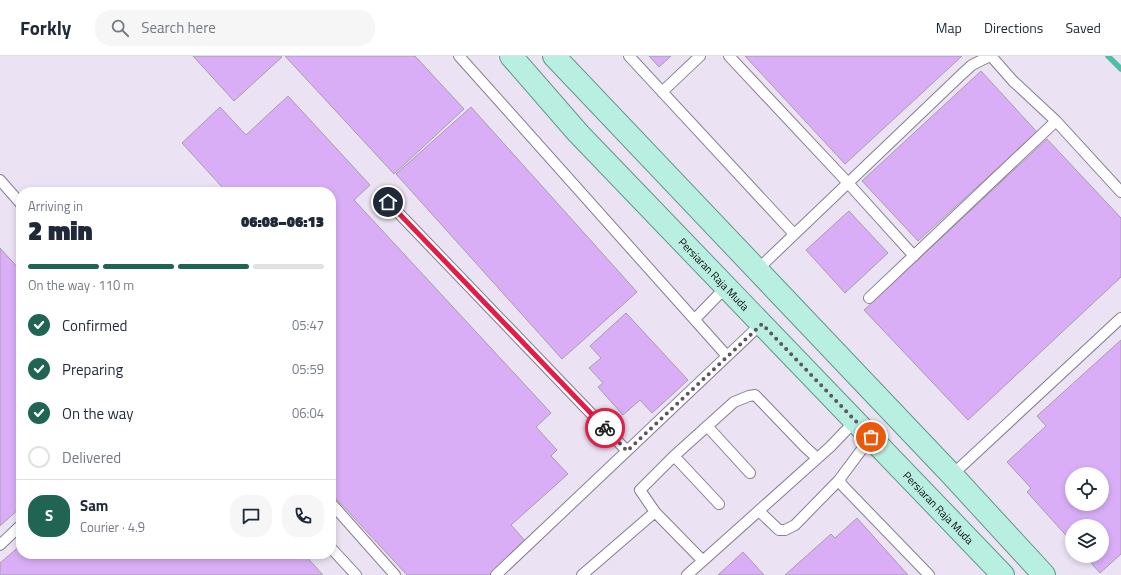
<!DOCTYPE html>
<meta charset="utf-8">
<style>
body{margin:0;font-family:"Titillium Web",sans-serif;background:#f6f6f7;color:#1f2937;height:100vh;display:flex;flex-direction:column;font-size:15px;white-space:nowrap}
*{box-sizing:border-box;margin:0}
p{font-size:13px;color:#747a83}
.icon{flex:none;width:22px;height:22px;fill:none;stroke:currentColor;stroke-width:2;stroke-linecap:round;stroke-linejoin:round}
.map{position:relative;flex:1;overflow:hidden}
.panel{position:absolute;left:16px;top:131px;width:320px;height:372px;display:flex;flex-direction:column;background:#fff;border-radius:16px;box-shadow:0 2px 6px #0003}
.panel>*{flex:none}
.tools{position:absolute;left:1065px;top:411px;display:grid;gap:8px}
.tools a{display:grid;place-items:center;width:44px;height:44px;border-radius:50%;background:#fff;box-shadow:0 2px 6px #0003;font-size:20px}
.pin{position:absolute;display:grid;place-items:center;width:34px;height:34px;color:#fff;margin:-17px;border:2px solid #fff;border-radius:50%;box-shadow:0 1px 4px #0007}
.courier{position:absolute;display:grid;place-items:center;width:40px;height:40px;margin:-20px;border:3px solid #e11d48;border-radius:50%;background:#fff;color:#222;box-shadow:0 1px 5px #0007}
.summary em{font-style:normal;font-weight:800}
.summary div{display:flex;flex-direction:column-reverse}
.summary{display:flex;align-items:center;justify-content:space-between;height:68px;padding:0 12px}
h1{font-size:26px;font-weight:800;line-height:30px}
.bar{display:grid;grid-template-columns:repeat(4,1fr);gap:6px 4px;align-content:center;height:48px;padding:0 12px}
.bar i{height:5px;border-radius:3px;background:#e0e1e3}
.bar .selected{background:#206454}
.bar p{grid-column:span 4}
.line{display:flex;align-items:center;gap:10px;padding:0 12px;border-top:1px solid #e0e1e3}
.line div{flex:1}
.round{display:grid;place-items:center;flex:none;width:42px;height:42px;border-radius:16px;background:#f6f6f7}
ol{padding:0 12px;list-style:none}
li{display:flex;align-items:center;gap:12px;height:44px}
li p{margin-inline-start:auto}
li .icon{padding:4px;border-radius:50%;background:#206454;color:#fff;stroke-width:4}
li:last-child{color:#747a83}
li i{width:22px;height:22px;border:2px solid #e0e1e3;border-radius:50%}
header{display:flex;align-items:center;gap:24px;box-sizing:border-box;height:56px;padding:0 20px;background:#fff;border-bottom:1px solid #e0e1e3}
header strong{font-size:19px}
nav{display:flex;gap:22px;margin-inline-start:auto;font-size:14px}
.search{width:280px;height:36px;background:#f6f6f7;display:flex;align-items:center;gap:10px;box-sizing:border-box;padding:0 14px;border-radius:16px;color:#747a83;font-size:15px}
.map>svg:first-child{display:block}
</style>
<header>
<strong>Forkly</strong>
<div class="search"><svg class="icon" aria-label="search" viewBox="0 0 24 24"><circle cx="10" cy="10" r="6"/><path d="M15 15l6 6"/></svg>Search here</div>
<nav><a>Map</a><a>Directions</a><a>Saved</a></nav>
</header>
<div class="map">
<svg width="1121" height="519" viewBox="0 0 1121 519">
<rect width="100%" height="100%" fill="#ebe2f3"/>
<g fill="none" stroke-linecap="round" stroke-linejoin="round">
<!-- stream -->
<path stroke="#4ebea4" stroke-width="5.5" d="M1108 0 1121 13"/>
</g>
<!-- building -->
<path fill="#d9aef7" stroke="#a69ead" fill-rule="evenodd" d="M193 0H281L282 1 234 45Z
M285 0H415L464 53 394 118Z
M649 0H671L659 11Z
M745 0H962L845 108Z
M981 15 1037 76 918 185 862 125Z
M288 40 370 129 354 144 551 357 536 371 557 394 551 400 568 418 511 469 528 488 495 519H407L331 437V136H217L222 131 182 87 220 51 246 79Z
M471 51 637 236 562 303 396 118Z
M1047 83 1121 162V221L968 364 864 254Z
M849 155 888 197 845 237 806 194Z
M0 192 21 215V451L0 470Z
M626 257 688 324 652 357 640 344 623 359 598 331 603 327 589 312 601 302 590 290Z
M1121 284V498L1100 517 1085 500H1102V470H1072V486L1027 436 1031 432 1007 406 1046 370 1037 360ZM1072 418H1102V448H1072Z
M857 462 908 519H785L831 478 835 482Z
M21 489V498H304L323 519H0V507Z
M743 496 764 519H718Z"/>
<g fill="none" stroke-linecap="round" stroke-linejoin="round">
<!-- lane casing -->
<g stroke="#867e8d" stroke-width="12">
<path id="lane" d="M459 0 727 300
M629 0 794 178
M729 0 848 127 914 200
M991 0 1013 25 1056 65 1121 136
M662 36 700 0
M0 124 21 148
M388 146 627 395
M757 214 962 18 972 9 990 0
M869 242 1056 65
M695 263 726 231
M707 370 750 417
M674 400 719 448
M952 419 1121 262
M839 424 843 430 929 519
M331 447 395 519
M759 455 779 474H785L795 469 839 424 871 381
M655 456 703 505
M0 489 21 469
M331 492 356 519
M496 519 761 268
M582 519 655 456 640 434 674 400 734 346 749 340 755 339 805 391 817 402
M687 519 830 391 855 365"/>
</g>
<!-- primary casing -->
<g stroke="#60998b" stroke-width="24">
<g id="primary">
<path id="s1" d="M511 0 578 77 1003 519"/>
<path d="M554 0 952 419 1044 519"/>
</g>
</g>
<!-- lane -->
<use href="#lane" stroke="#fff" stroke-width="10"/>
<!-- primary -->
<use href="#primary" stroke="#b9efe1" stroke-width="22"/>
</g>
<g fill="none" stroke-linecap="round" stroke-linejoin="round">
<!-- done -->
<path stroke="#5c5660" stroke-width="4" stroke-dasharray="0 7.2" d="M605 372 627 395 762 268 871 381"/>
<!-- route -->
<path stroke="#e11d48" stroke-width="5" d="M388 146 605 372"/>
</g>
<g text-anchor="middle" stroke-width="3" stroke-linejoin="round" paint-order="stroke">
<!-- street labels -->
<g font-size="11" fill="#0f0b11" stroke="#f8f0fd">
<text dy="4" stroke="none"><textPath href="#s1" startOffset="298">Persiaran Raja Muda</textPath></text>
<text dy="4" stroke="none"><textPath href="#s1" startOffset="622">Persiaran Raja Muda</textPath></text>
</g>
</g>
</svg>
<div class="tools">
<a><svg class="icon" aria-label="locate" viewBox="0 0 24 24"><circle cx="12" cy="12" r="6"/><path d="M12 2v4M12 18v4M2 12h4M18 12h4"/></svg></a>
<a><svg class="icon" aria-label="layers" viewBox="0 0 24 24"><path d="M12 4l9 5-9 5-9-5zM3 14l9 5 9-5"/></svg></a>
</div>
<div class="pin" style="left:871px;top:381px;background:#ea580c"><svg class="icon" aria-label="bag" viewBox="0 0 24 24"><path d="M5 8h14l-1 12H6zM9 8a3 3 0 0 1 6 0"/></svg></div>
<div class="pin" style="left:388px;top:146px;background:#1f2937"><svg class="icon" aria-label="home" viewBox="0 0 24 24"><path d="M3 11l9-7 9 7M6 9v11h12V9"/></svg></div>
<div class="courier" style="left:605px;top:372px"><svg class="icon" aria-label="bike" viewBox="0 0 24 24"><circle cx="6" cy="16" r="4"/><circle cx="18" cy="16" r="4"/><path d="M6 16l4-8h5l3 8M10 8l3 8H6M13 5h3"/></svg></div>
<section class="panel">
<div class="summary"><div><h1>2 min</h1><p>Arriving in</p></div><em>06:08–06:13</em></div>
<div class="bar"><i class="selected"></i><i class="selected"></i><i class="selected"></i><i></i><p>On the way · 110 m</p></div>
<ol>
<li><svg class="icon" aria-label="check" viewBox="0 0 24 24"><path d="M5 12l5 5 9-10"/></svg>Confirmed<p>05:47</p></li>
<li><svg class="icon" aria-label="check" viewBox="0 0 24 24"><path d="M5 12l5 5 9-10"/></svg>Preparing<p>05:59</p></li>
<li><svg class="icon" aria-label="check" viewBox="0 0 24 24"><path d="M5 12l5 5 9-10"/></svg>On the way<p>06:04</p></li>
<li><i></i>Delivered</li>
</ol>
<div class="line" style="height:72px"><b class="round" style="background:#206454;color:#fff">S</b><div><b>Sam</b><p>Courier · 4.9</p></div><a class="round"><svg class="icon" aria-label="chat" viewBox="0 0 24 24"><path d="M4 5h16v11H9l-5 4z"/></svg></a><a class="round"><svg class="icon" aria-label="phone" viewBox="0 0 24 24"><path d="M5 4h4l2 5-3 2q2 4 5 5l2-3 5 2v4C11 20 4 13 5 4z"/></svg></a></div>
</section>
</div>
